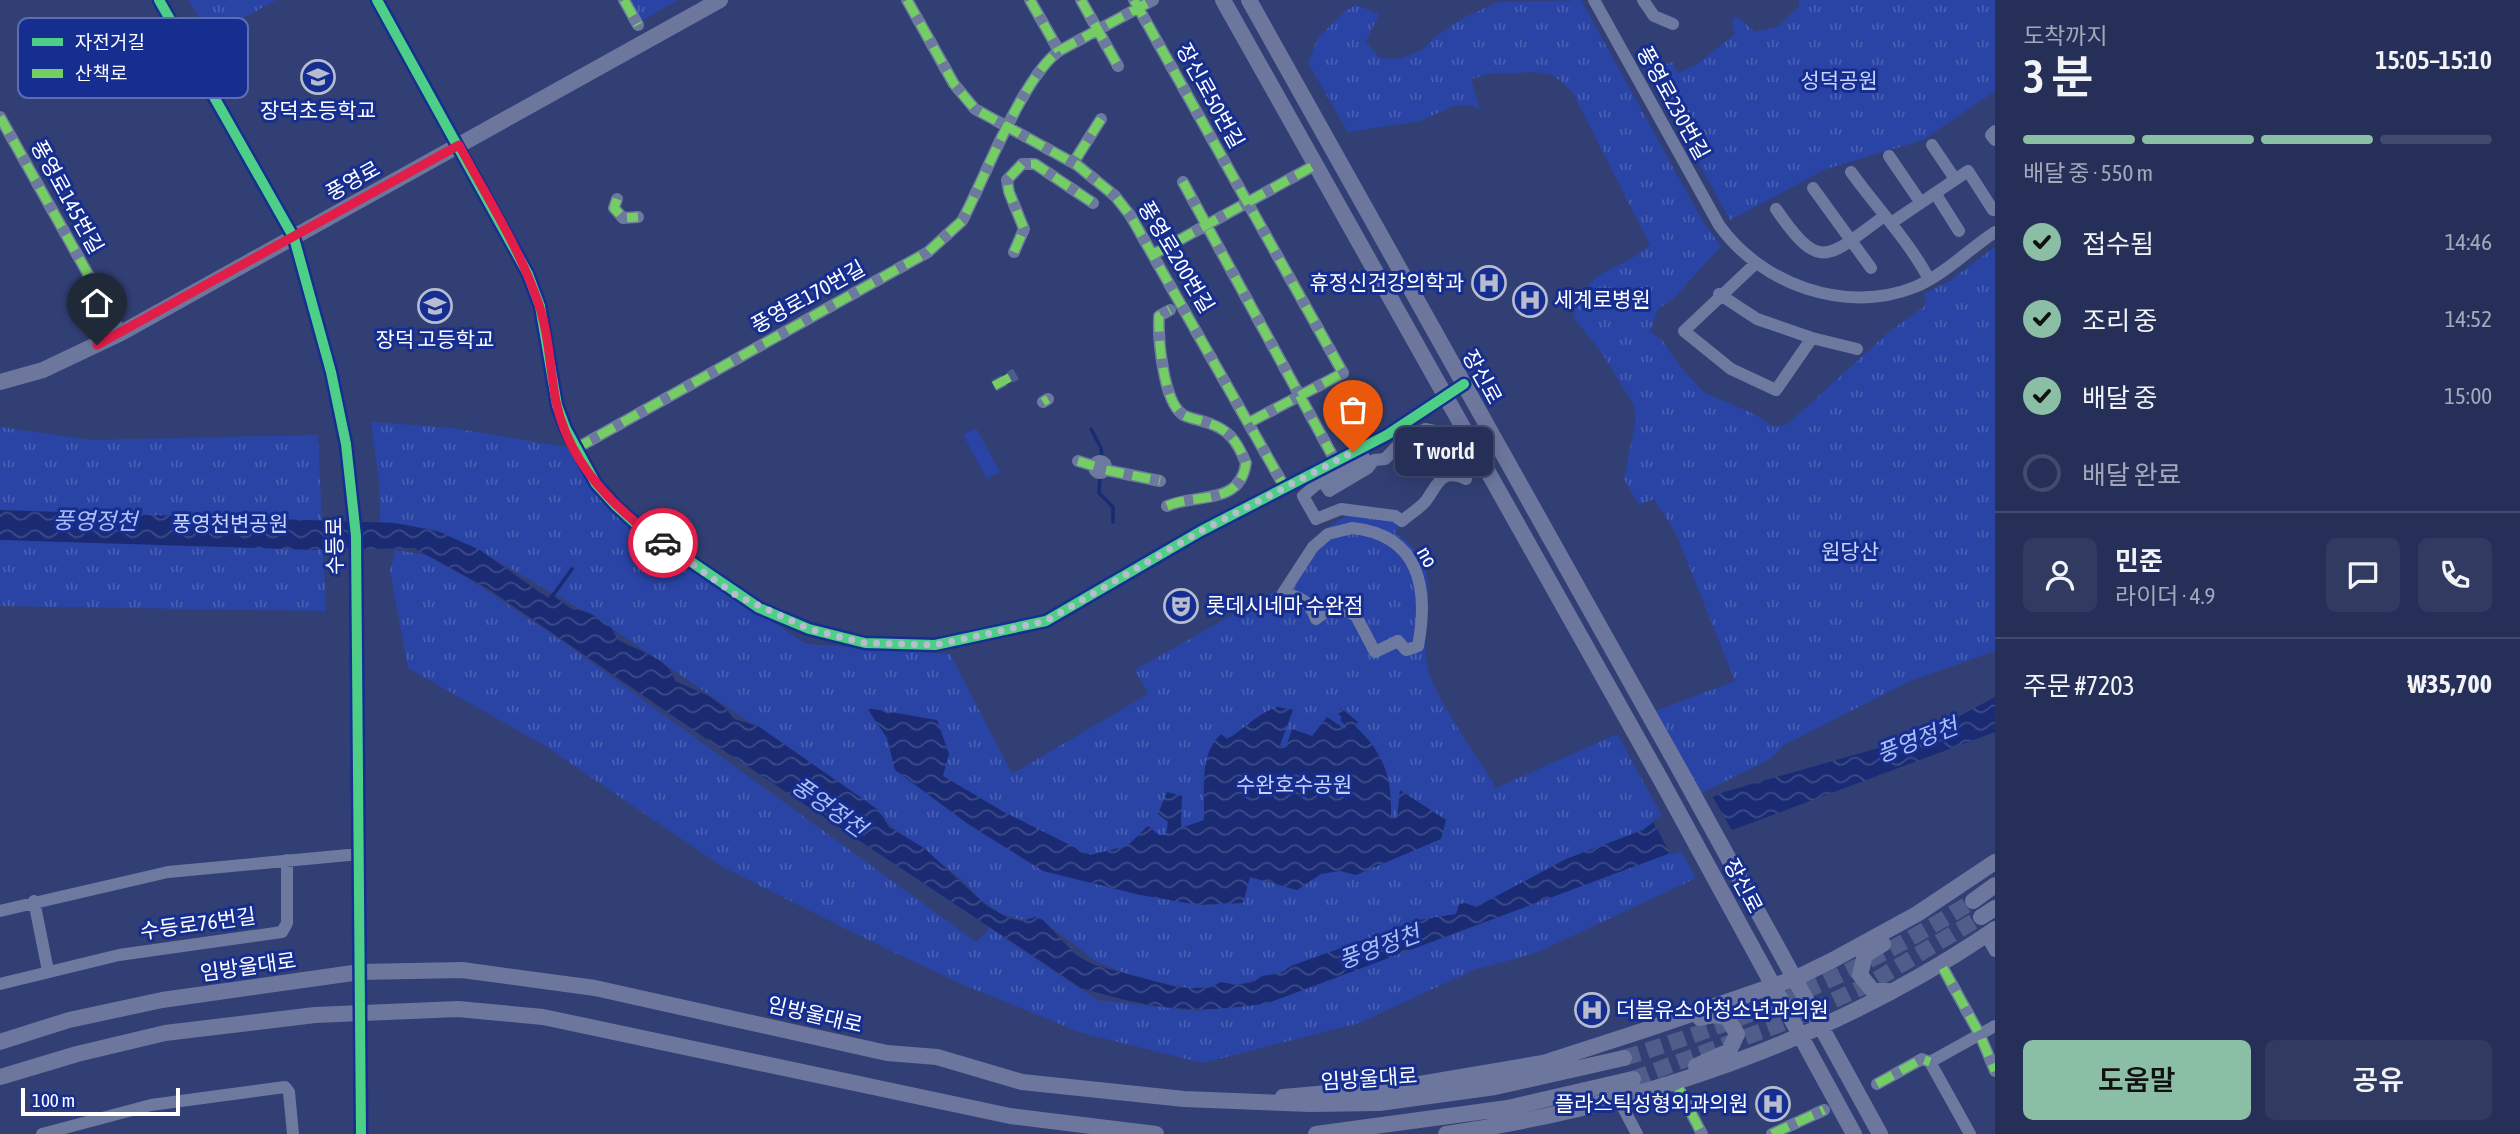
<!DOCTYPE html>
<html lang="ko">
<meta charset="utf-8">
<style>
body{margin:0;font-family:"Asap Condensed","Noto Sans KR",sans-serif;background:#313b61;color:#f1f3f6;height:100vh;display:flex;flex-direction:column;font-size:26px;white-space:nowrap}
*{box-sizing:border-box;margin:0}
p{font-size:23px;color:#a3a9ba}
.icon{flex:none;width:38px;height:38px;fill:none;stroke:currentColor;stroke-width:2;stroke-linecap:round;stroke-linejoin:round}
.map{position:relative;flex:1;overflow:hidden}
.panel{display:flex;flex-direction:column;background:#252f57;width:525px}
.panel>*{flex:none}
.scale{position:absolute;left:21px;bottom:18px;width:159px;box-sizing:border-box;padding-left:7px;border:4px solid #fff;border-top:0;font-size:19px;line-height:24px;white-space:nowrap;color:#fff;-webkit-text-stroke:5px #162e8f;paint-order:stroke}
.pin{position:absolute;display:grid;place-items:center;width:60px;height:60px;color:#fff;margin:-72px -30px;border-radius:50% 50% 50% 0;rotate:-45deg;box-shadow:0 0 7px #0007}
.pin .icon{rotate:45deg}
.courier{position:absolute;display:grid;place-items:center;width:70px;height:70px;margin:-35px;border:5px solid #e11d48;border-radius:50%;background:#fff;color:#222;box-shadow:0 2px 9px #0007}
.bubble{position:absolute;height:49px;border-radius:10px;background:#252f57;box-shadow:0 4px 18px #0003,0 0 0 2px #424a6d;font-size:23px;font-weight:600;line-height:49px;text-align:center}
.headline em{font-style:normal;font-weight:600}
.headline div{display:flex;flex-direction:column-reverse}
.headline{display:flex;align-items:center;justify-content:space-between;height:119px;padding:0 28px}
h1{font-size:46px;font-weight:600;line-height:52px}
.bar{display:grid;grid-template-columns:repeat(4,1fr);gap:10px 7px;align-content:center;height:84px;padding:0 28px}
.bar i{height:9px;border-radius:5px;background:#424a6d}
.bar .current{background:#8abfa5}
.bar p{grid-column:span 4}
.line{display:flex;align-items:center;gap:18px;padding:0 28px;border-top:2px solid #424a6d}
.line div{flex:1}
.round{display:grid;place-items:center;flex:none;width:74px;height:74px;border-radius:10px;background:#313b61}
ol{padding:0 28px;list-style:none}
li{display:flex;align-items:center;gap:21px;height:77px}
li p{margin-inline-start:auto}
li .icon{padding:7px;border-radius:50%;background:#8abfa5;color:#111;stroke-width:4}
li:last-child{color:#a3a9ba}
li i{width:38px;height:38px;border:4px solid #424a6d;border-radius:50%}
.cta{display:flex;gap:14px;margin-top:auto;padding:14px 28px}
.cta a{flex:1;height:80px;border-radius:10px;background:#8abfa5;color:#111;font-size:28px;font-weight:600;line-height:80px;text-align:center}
.cta a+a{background:#313b61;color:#f1f3f6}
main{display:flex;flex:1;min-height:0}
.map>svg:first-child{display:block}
</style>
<main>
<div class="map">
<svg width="1995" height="1134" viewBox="0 0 1995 1134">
<defs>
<pattern id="park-tufts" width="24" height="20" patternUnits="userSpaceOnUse" patternTransform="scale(1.75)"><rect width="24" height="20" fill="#2944a5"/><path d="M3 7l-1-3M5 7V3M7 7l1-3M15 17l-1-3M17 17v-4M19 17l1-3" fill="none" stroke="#4960b2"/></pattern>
<pattern id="water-waves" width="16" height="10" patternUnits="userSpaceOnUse" patternTransform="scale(1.75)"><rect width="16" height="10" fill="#1a2b73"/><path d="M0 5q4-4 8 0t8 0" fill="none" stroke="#3c4b88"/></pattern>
</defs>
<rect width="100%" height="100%" fill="#313f74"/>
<!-- grass -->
<path fill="#2944a5" d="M976 428 1000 472 987 479 963 435Z"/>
<!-- park -->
<path fill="url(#park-tufts)" d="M188 0H276L211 36Z
M628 0H678L640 22Z
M1581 0 1702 220 1721 246 1673 299 1658 309 1650 332 1662 340 1679 365 1703 392 1754 414 1774 427 1788 424 1890 331 1925 306 1926 298 1923 294 1948 282 1995 247V651L1910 681 1784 745 1770 759 1702 793 1653 712 1735 681 1676 534 1654 499 1639 505 1624 479 1636 418 1633 404 1602 353 1573 317C1590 262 1614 277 1650 245L1573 93 1561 81 1550 74 1535 72 1488 74 1471 79 1480 110 1472 105H1456L1420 121 1348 132 1308 63 1318 38 1345 11 1356 5 1379 14 1366 42 1380 58 1399 59 1422 50 1434 38 1461 19 1498 2Z
M1799 0H1995V91L1923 140 1826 169 1730 220 1642 60 1660 66 1672 62 1678 73 1696 65 1735 34 1732 21 1736 16 1755 32 1779 26 1799 6Z
M371 422 452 428 566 447 628 525 806 644 950 654 1012 774 1148 694 1135 670 1291 582 1324 530 1339 520 1348 516 1403 521 1394 533C1452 566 1417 615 1427 665 1432 694 1479 759 1496 788L1617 734 1696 878 1538 952 1474 970 1359 1023 1203 1063 1082 1033 959 983 852 932 723 867 545 746 408 668 390 571 395 550 426 555 471 580 569 646 976 942 990 928 1097 1000 1197 1011 1268 1003 1446 936 1449 916 1419 920 1291 966 1281 973 1236 985 1190 988 1140 979 1095 961 1054 929 1002 914 981 900 960 878 789 749 607 625 489 556 380 522 379 483Z
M0 427 91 440 318 435 326 611 0 606Z"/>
<!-- water -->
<path fill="url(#water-waves)" d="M0 510 395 523 437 531 480 550 548 598 551 594 573 610C584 608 603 620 611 628 615 633 615 638 620 641 639 651 669 658 675 681L709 696 724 707 734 719 758 726 880 811 889 827 924 848 987 906 1008 918 1022 921 1035 917 1043 920 1076 955 1094 965 1180 988H1209L1221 982 1236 985 1254 982 1262 976 1281 973 1291 966 1419 920 1456 914 1459 904 1465 903 1476 907 1566 859 1643 830 1652 823 1724 792 1882 747 1943 725 1995 697V732L1268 1003C1195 1015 1151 1009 1081 988L708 740 487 588 414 548 317 550 0 540Z
M1278 707 1293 710 1280 745 1286 748 1292 729 1312 736 1327 717 1345 729 1346 726 1340 720 1342 717 1338 714 1341 708 1358 722 1355 726C1384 753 1392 777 1391 816L1397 818 1400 790 1446 820 1441 839 1356 875 1340 871 1321 874 1297 890 1250 877 1243 903 1199 905 1140 895 1043 871 968 824 895 770 887 738 867 708 937 720 949 754 943 776 1004 812 1090 855 1127 846 1148 826 1159 835H1166L1168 822 1158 814 1167 792 1182 796 1181 828 1204 820C1205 791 1198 756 1221 734L1227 739C1245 729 1259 712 1278 707Z"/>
<!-- pier -->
<path fill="#313f74" d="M1711 794 1733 832 1671 855 1652 820Z"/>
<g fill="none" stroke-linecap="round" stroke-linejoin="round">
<!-- stream -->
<path stroke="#1a2b73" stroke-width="3.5" d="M1091 429 1101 448 1102 458 1110 467
M1105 475 1100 476 1099 493 1113 507V522
M551 598 572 569"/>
<!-- minor-tunnel -->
<path stroke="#505c89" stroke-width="12" stroke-dasharray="12 6" stroke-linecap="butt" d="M994 386 1016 374"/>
<!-- major-tunnel -->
<path stroke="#505c89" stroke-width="16" stroke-dasharray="16 8" stroke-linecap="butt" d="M1624 1058C1752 1018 1859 973 1973 901
M1633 1079 1789 1021 1867 985 1981 917"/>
<!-- minor -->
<path stroke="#6d799f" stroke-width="12" d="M159 0 294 238 331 372 346 444 356 536 361 1134
M377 0 528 274 540 306 557 405 566 429 596 484 615 505 637 525 759 608 809 629 865 643 935 645 1046 621 1201 531 1387 435 1464 384
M624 0 638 25
M907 0 954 84 975 109 1077 165 1115 196 1130 215 1284 486
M1030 0 1059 51
M1081 0 1118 66
M1134 0 1343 373 1250 422
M1594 0 1719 225C1761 284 1845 315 1915 287 1944 275 1969 249 1995 232
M1643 0 1654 16 1673 24
M0 117 121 333
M1995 131 1991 135 1995 140
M1932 145 1955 179
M1889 156 1921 203
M1077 157 1101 119
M1851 172C1877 208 1908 240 1929 279
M1183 182 1331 453
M1813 188 1871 268
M1935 193 1959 231
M617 199 614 208 623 218 638 217
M1776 209C1820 273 1827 258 1883 217
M1891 223 1968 171 1993 210
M1014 252 1024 229 1009 192 1007 180 1022 164H1035L1093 203
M1154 254 1315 165
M1719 294 1757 319 1812 338 1776 390 1731 369 1684 331 1755 264
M1812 338 1857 349
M1043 402 1048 399
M1425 429 1440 432 1466 479C1439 466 1436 490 1424 503 1418 509 1409 515 1402 521L1395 516 1341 509 1316 519 1303 496 1323 479 1363 456 1366 460 1325 485 1329 491 1368 468 1374 460 1385 459 1403 440Z
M575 449 928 252 962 221C985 178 1022 78 1059 51L1153 0
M1094 467a6 6 0 1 1 12 0a6 6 0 1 1-12 0Z
M1078 461 1094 466
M1106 470 1160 481
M1167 506C1197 493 1240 506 1246 463 1236 439 1228 428 1202 421 1196 419 1187 418 1182 414 1163 400 1158 338 1159 316L1170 310
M1352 528C1420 535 1429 589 1418 646L1406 650 1398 641 1375 652 1356 616 1343 609 1325 612 1316 619C1309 601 1302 597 1283 593L1313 547 1328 534Z
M34 901 48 971
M0 911 168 872 359 854
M1986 935 1995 951
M1943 968 1980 1035 1995 1071
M0 984 119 955 282 932 287 923V860
M1877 1084 1922 1059 1930 1062
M1679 1089 1702 1134
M1619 1100 1637 1134
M42 1134 151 1105 285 1087 289 1092 293 1134
M1772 1134 1824 1110
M1970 1134 1930 1062 1995 1026"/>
<!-- major -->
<path stroke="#6d779e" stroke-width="16" d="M1223 0 1661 780 1854 1134
M1249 0 1681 772 1880 1134
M0 382 43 370 121 333 720 0
M1973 901 1995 885
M1981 917 1995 908
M1883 944 1865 955 1860 975 1873 991H1888
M0 1042 69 1020 162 1000 360 972 462 970 595 988 887 1053 937 1057 1022 1082 1184 1099 1310 1104 1379 1103 1495 1087 1624 1058
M1696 1066 1729 1051 1737 1034 1727 1017 1714 1015 1700 1018
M0 1077 77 1054 165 1033 315 1015 458 1009 543 1017 1010 1116 1156 1134
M1283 1097 1408 1086 1543 1063 1651 1028 1796 978 1831 961 1917 914 1995 862
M1316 1134 1508 1108 1633 1079
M1446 1134C1640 1106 1832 1040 1995 929"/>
<!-- quiet -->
<path stroke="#74ce65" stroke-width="9" stroke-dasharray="18 9" stroke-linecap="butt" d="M624 0 638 25
M907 0 954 84 975 109 1077 165 1115 196 1130 215 1284 486
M1030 0 1059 51
M1081 0 1118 66
M1134 0 1343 373 1250 422
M0 117 121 333
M1077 157 1101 119
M1183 182 1331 453
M617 199 614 208 623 218 638 217
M1014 252 1024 229 1009 192 1007 180 1022 164H1035L1093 203
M1154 254 1315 165
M994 386 1016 374
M1043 402 1048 399
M575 449 928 252 962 221C985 178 1022 78 1059 51L1153 0
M1078 461 1094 466
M1106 470 1160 481
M1167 506C1197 493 1240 506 1246 463 1236 439 1228 428 1202 421 1196 419 1187 418 1182 414 1163 400 1158 338 1159 316L1170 310
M1943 968 1980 1035 1995 1071
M1877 1084 1922 1059 1930 1062
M1679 1089 1702 1134
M1772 1134 1824 1110"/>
<!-- cycleway casing -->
<g stroke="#162e8f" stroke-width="15">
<path id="cycleway" d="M159 0 294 238 331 372 346 444 356 536 361 1134
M377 0 528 274 540 306 557 405 566 429 596 484 615 505 637 525 759 608 809 629 865 643 935 645 1046 621 1201 531 1387 435 1464 384"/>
</g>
<!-- cycleway -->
<use href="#cycleway" stroke="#4dcf88" stroke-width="10"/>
</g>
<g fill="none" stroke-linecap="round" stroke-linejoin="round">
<!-- done -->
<path stroke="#b7bcce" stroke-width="7" stroke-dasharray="0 12.6" d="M663 543 736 595 809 629 865 643 935 645 1046 621 1201 531 1353 452"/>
<!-- route -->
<path stroke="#e11d48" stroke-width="9" d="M97 345 459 145C486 196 519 247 538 302 549 333 550 369 556 402 569 462 614 509 663 543"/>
</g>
<!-- icons -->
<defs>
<g id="school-ring" transform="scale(1.75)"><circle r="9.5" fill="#162e8f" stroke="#b7bcce" stroke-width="1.5"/><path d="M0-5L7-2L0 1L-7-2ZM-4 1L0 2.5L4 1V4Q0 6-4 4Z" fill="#b7bcce"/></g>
<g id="hospital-ring" transform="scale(1.75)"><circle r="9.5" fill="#162e8f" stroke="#b7bcce" stroke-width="1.5"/><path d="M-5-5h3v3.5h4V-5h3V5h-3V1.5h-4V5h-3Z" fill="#b7bcce"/></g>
<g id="theatre-ring" transform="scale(1.75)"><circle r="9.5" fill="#162e8f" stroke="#b7bcce" stroke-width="1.5"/><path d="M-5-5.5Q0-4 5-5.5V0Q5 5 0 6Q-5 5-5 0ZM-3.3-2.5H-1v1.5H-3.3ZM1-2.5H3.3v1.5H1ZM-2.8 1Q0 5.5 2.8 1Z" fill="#b7bcce"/></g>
</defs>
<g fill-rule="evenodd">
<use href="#school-ring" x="318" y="77"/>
<use href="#hospital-ring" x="1489" y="283"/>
<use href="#hospital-ring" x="1530" y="300"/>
<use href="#school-ring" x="435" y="306"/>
<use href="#theatre-ring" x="1181" y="606"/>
<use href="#hospital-ring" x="1592" y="1010"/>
<use href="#hospital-ring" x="1773" y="1104"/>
</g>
<g text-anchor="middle" stroke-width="6" stroke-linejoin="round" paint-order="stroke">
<!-- park labels -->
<g font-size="21" fill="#c8d3fb" stroke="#162e8f">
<text x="1839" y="88">성덕공원</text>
<text x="230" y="531">풍영천변공원</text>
<text x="1850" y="559">원당산</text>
<text x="1294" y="792">수완호수공원</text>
</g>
<!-- street labels -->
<g font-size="21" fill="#fff" stroke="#162e8f">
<text transform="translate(1210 96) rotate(61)" y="7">장신로50번길</text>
<text transform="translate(1673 103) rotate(61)" y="7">풍영로230번길</text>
<text transform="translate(353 181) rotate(-29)" y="7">풍영로</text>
<text transform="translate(67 197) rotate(61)" y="7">풍영로145번길</text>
<text transform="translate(1176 257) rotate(59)" y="7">풍영로200번길</text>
<text transform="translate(808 297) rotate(-29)" y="7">풍영로170번길</text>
<text transform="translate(1482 377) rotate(61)" y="7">장신로</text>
<text transform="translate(335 546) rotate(-91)" y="7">수등로</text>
<text transform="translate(1427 557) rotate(60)" y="7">no</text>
<text transform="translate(1743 886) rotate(62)" y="7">장신로</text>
<text transform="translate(198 924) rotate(-8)" y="7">수등로76번길</text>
<text transform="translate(248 967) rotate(-8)" y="7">임방울대로</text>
<text transform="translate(815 1015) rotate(13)" y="7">임방울대로</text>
<text transform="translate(1369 1079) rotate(-4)" y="7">임방울대로</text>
</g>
<!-- poi labels -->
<g font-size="21" fill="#fff" stroke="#162e8f" text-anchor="start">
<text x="318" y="118" text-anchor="middle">장덕초등학교</text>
<text x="1464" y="290" text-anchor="end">휴정신건강의학과</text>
<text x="1554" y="307">세계로병원</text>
<text x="435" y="347" text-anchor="middle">장덕 고등학교</text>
<text x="1206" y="613">롯데시네마 수완점</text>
<text x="1616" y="1017">더블유소아청소년과의원</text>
<text x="1748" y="1111" text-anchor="end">플라스틱성형외과의원</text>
</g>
<!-- water labels -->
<g font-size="23" font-style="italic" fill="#adbef7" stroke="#162e8f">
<text transform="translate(95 521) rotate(1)" y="8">풍영정천</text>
<text transform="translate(1917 740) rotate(-21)" y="8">풍영정천</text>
<text transform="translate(829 807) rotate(35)" y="8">풍영정천</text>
<text transform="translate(1379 947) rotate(-20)" y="8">풍영정천</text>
</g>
</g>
<!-- legend -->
<rect x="18" y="18" width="230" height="80" rx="10" fill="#162e8f" stroke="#5c6db1" stroke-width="2"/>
<rect x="32" y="38" width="31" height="8" fill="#4dcf88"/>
<rect x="32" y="69" width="31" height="9" fill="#74ce65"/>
<g font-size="19" fill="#fff">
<text x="75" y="49">자전거길</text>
<text x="75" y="80">산책로</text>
</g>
</svg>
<div class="scale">100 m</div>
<div class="pin" style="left:1353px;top:452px;background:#ea580c"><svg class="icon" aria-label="bag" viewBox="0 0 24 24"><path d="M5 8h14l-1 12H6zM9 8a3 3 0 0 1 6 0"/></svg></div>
<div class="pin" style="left:97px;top:345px;background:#1f2937"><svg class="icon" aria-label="home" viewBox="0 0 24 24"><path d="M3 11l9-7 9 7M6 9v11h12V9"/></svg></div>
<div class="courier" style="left:663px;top:543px"><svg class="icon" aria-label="car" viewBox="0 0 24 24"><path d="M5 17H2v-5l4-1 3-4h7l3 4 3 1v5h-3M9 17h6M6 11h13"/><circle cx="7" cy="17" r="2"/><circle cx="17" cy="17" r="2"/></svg></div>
<div class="bubble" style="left:1395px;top:427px;width:98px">T world</div>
</div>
<section class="panel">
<div class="headline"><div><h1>3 분</h1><p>도착까지</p></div><em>15:05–15:10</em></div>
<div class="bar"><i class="current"></i><i class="current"></i><i class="current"></i><i></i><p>배달 중 · 550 m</p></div>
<ol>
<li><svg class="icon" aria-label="check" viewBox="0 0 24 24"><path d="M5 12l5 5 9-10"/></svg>접수됨<p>14:46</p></li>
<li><svg class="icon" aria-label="check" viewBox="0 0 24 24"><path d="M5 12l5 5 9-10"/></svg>조리 중<p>14:52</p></li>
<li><svg class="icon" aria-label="check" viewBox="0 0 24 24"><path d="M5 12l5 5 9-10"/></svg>배달 중<p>15:00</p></li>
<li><i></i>배달 완료</li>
</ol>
<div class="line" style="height:126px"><a class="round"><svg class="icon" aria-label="person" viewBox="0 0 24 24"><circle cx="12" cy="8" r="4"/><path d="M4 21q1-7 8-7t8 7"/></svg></a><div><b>민준</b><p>라이더 · 4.9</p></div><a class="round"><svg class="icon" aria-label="chat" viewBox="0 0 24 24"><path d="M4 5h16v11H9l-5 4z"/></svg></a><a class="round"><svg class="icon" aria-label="phone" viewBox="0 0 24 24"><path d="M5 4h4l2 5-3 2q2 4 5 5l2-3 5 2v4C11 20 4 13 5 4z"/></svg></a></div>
<div class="line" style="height:91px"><div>주문 #7203</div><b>₩35,700</b></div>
<div class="cta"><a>도움말</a><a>공유</a></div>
</section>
</main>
